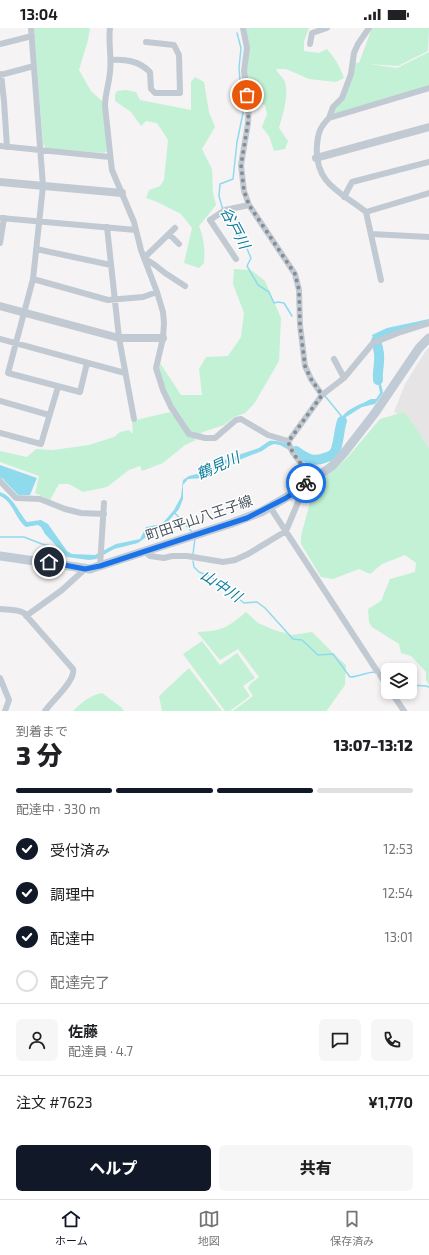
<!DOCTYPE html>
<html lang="ja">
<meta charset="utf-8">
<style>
body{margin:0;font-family:"Exo 2","Noto Sans JP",sans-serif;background:#f6f6f6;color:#202124;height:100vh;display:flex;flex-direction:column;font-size:15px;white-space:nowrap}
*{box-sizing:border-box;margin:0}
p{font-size:13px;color:#757577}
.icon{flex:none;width:22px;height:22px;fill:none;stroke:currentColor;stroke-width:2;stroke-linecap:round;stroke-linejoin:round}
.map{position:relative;height:683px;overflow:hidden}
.details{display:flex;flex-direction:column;background:#fff;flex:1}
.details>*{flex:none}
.controls{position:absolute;left:381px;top:635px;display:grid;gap:8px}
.controls a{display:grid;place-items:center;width:36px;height:36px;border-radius:6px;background:#fff;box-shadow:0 2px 6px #0003;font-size:20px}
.pin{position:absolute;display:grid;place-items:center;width:34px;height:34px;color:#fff;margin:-17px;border:2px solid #fff;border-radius:50%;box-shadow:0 1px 4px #0007}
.courier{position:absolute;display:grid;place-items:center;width:40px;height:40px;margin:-20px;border:3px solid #1a73e8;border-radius:50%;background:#fff;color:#222;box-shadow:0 1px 5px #0007}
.head em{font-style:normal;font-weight:800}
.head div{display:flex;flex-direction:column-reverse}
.head{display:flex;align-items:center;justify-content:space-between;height:68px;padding:0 16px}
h1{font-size:26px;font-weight:800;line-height:30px}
.bar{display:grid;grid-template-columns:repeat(4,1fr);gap:6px 4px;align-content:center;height:48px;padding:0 16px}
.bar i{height:5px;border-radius:3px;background:#e0e0e0}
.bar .on{background:#111827}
.bar p{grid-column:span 4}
.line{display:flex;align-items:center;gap:10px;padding:0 16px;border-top:1px solid #e0e0e0}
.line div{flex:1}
.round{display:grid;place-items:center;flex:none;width:42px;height:42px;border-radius:6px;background:#f6f6f6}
ol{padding:0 16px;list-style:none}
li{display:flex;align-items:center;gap:12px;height:44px}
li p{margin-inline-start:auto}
li .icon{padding:4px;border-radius:50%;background:#111827;color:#fff;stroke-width:4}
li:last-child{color:#757577}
li i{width:22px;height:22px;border:2px solid #e0e0e0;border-radius:50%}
.action{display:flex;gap:8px;margin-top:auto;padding:8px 16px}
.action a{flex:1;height:46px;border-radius:6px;background:#111827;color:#fff;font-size:16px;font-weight:800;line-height:46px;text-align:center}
.action a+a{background:#f6f6f6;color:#202124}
.status{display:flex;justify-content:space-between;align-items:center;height:28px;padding:0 20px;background:#fff;direction:ltr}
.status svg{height:11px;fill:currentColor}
.menu{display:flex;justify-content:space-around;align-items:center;height:56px;border-top:1px solid #e0e0e0;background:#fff;font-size:11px;color:#757577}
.menu a{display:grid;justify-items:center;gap:2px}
.menu .on{color:#111827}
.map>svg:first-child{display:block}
</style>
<div class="status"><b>13:04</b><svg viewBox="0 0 49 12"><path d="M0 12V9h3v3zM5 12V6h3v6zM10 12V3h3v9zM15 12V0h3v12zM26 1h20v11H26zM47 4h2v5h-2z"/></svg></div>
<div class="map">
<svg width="429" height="683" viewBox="0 0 429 683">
<rect width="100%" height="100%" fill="#f5f3f3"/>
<!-- education -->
<path fill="#e6e4e5" d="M429 319V420L410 391 394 384 405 356 425 324Z"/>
<!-- green -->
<path fill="#c3f1d5" d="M34 0H90L88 12 79 42 91 63 103 74 107 123 104 125 46 120 43 116Z
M243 0H309L304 13V23L319 25 327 21C335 30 340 39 344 50L336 54 309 51 286 41H276C278 46 283 49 285 54 289 69 283 85 279 100L288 113 285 121 274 123 269 108 262 99 267 86 265 77 255 74 254 69 247 67 244 43 247 20Z
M372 0H429L428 23 398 38 369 36 397 40 429 24V59L330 89 334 80 343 71 353 34 359 35Z
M195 49 204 54 209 84 215 99 202 121 212 141 213 165 216 177 199 198C204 210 205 222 204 235L199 240 184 235 192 200 181 186 155 173 146 170 149 162 160 158 164 152 168 112 157 95 146 93 141 98 131 84 115 73V67L117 63 126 62 136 64 140 72 191 82V54Z
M234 241 251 242 265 253 281 290 279 333 254 376 245 385 234 389 224 397 203 404 193 410 196 412 185 417 163 435 142 443 140 438 129 442 107 459 83 464 69 456H59L50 472 35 465 39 448 0 434V423L27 429 36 421 53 422 89 417 114 409 120 404 129 402 133 406 132 393 170 384 172 387 176 385 158 345 160 335 181 367H202L199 341 206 329 228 328 241 309 244 285 233 256Z
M404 384 410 391 429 420V657L426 652V644L411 628 401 625 399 616 372 599 369 594 368 581 381 573 390 551 415 544 416 535 405 527 382 536 370 546 359 541 333 551 321 549 301 516V508L314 459 347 430 380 391Z
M246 584 258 595 274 602 292 607 312 604C324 615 333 626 346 637L345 657 328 681 326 683H233L253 668 248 660 250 656 259 649 238 621 220 632 197 604C222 603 227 600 246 584Z
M202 613 220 637 237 625 255 650 243 658 250 668 230 683H225L183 626Z
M189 640 222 683H162L159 668Z
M102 665 121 679 124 683H55H73C82 674 89 668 102 665Z"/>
<!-- water -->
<path fill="#90daee" d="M429 291V292L378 316C383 327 380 330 379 342 378 349 382 358 383 365L375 376 362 379 346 389 340 402 337 418 334 428 327 434 318 436 308 434 296 426 280 417 274 416 269 418 262 423 239 432 220 437 203 450 188 451 183 457V471L179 481 164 498 149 503 145 510 138 515 114 521 96 531 89 532 67 529 45 506 41 499 38 497 26 499C15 491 13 473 0 468V464C14 469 18 484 27 494L41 492 48 496 67 523 72 526 95 527 116 516 140 511 146 499 162 496 174 482 181 469 183 452 189 448 205 444 218 434 259 420 269 413C281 412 291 417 301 425 306 429 309 433 317 433 340 434 333 401 342 389 348 380 362 376 371 371H376L380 365 376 344 379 329 372 307 387 300Z
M0 437 37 450 30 467H18L2 450H0Z"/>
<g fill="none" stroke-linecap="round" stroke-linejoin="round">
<!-- stream -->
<path stroke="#90daee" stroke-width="1.5" d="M237 5 241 20 239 40 242 76
M223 182 219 168 220 156 233 151 237 114 243 85V80
M224 185 245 216 251 230 247 238 258 257 269 264 274 275 278 274 284 275 292 288
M325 368 343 390
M174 484 193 505
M0 509H24L42 516 54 519
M193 526 195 510
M193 533 194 539 199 544 213 550 244 575 257 574 265 580 293 611 302 612 318 627 333 626 350 649C359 649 366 644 375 644
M380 645H386L388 646
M410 657 426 658 429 659"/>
<!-- river -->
<path stroke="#90daee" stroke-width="10" d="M376 313C378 319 380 326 379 333 379 340 377 345 378 352
M296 423C307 431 314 435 327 429 331 428 335 425 336 421 339 412 339 402 342 393"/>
<!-- minor -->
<path stroke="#c1cad2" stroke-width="6" d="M31 0 43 158 33 251 8 345 80 364 87 335
M110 0C108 15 112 29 110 44 109 56 105 66 105 78L111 134 112 142 134 194 141 222 157 264 163 284 164 295 163 310 156 340 163 362 171 379 189 406 205 410H215L236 392 241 391 268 407 288 413
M243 0 247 20 244 43 249 77 248 95 241 137 244 163 249 177 295 246 299 262 300 297 305 338 311 351 322 367
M369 0 358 16 354 25 351 46 342 70 333 79 329 90 429 60
M0 16 32 8
M310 16 312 5 327 0
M111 32C126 31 139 33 150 44L151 61 155 65H180L179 27 174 17 146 14
M1 46 4 73 7 119
M0 47 34 38
M238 77H249
M329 90C320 99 318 105 317 117 314 156 341 164 366 184L381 252
M0 118 110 129
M344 169 352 154 429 134
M366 184 429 165
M0 190 136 202
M107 199 119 310 134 391
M175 200 144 230 155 237 165 245 185 258
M169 206 179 216
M371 206 429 209
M0 215 4 190
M36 221 111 237
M236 231 210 192 225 182 249 177
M33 251 108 272 143 269 157 264
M0 311 125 345
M334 331 344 350
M0 373 49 387
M0 405 41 416 58 359
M0 453 16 470 40 471 65 481 81 485 104 486
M306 456 302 437 293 425 288 414 322 367 344 350 373 315 398 305 429 295
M270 479 377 643
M145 524 150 528 164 530 172 528H187L223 534 235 532 248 526 286 503 299 472 300 468 297 463
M100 538 104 475
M0 581C8 582 17 581 24 585L73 641C76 652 52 673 45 683
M26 588 62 562 85 541
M380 647 388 660
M0 650 9 672 5 683
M391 664 404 683"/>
<!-- tertiary -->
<path stroke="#c1cad2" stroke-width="8" d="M316 130 429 99
M0 154 122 165
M0 278 119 310H163"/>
<!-- secondary -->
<path stroke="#c1cbd6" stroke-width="9" d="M0 528 90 541 232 495 261 484 301 461 332 438 344 425 375 385 419 320 429 310"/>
</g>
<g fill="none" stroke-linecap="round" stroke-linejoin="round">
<!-- done -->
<path stroke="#868d94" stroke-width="4" stroke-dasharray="0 7.2" d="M247 67 249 77 248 95 241 137 244 163 249 177 295 246 299 262 300 298 305 338 311 351 322 367 288 414 293 425 302 437 306 455"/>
<!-- route -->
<path stroke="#1a73e8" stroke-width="5" d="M49 534 85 541 100 538 247 490 286 470 306 456V455"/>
</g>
<g text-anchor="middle" stroke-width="3" stroke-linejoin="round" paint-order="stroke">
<!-- street labels -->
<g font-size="14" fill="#4a5661" stroke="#fff">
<text transform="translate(199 490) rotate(-19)" y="5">町田平山八王子線</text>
</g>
<!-- water labels -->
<g font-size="15" font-style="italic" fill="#0c7c9b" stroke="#fff">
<text transform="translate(235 200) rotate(62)" y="5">谷戸川</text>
<text transform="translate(218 438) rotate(-24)" y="5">鶴見川</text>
<text transform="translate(221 558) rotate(34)" y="5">山中川</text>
</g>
</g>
</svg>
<div class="controls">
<a><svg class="icon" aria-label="layers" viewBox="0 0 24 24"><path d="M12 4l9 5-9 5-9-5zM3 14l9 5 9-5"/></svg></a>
</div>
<div class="pin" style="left:247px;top:67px;background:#ea580c"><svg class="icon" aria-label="bag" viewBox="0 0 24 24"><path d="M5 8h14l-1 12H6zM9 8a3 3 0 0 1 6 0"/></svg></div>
<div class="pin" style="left:49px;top:534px;background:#1f2937"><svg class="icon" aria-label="home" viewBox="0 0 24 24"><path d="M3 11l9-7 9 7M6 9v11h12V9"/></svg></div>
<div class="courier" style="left:306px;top:455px"><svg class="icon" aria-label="bike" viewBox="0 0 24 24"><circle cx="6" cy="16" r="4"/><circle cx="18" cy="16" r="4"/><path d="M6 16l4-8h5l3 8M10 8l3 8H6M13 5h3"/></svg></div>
</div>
<section class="details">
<div class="head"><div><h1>3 分</h1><p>到着まで</p></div><em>13:07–13:12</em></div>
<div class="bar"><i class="on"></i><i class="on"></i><i class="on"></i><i></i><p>配達中 · 330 m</p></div>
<ol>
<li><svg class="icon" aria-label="check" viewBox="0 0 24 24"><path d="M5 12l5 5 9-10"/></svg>受付済み<p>12:53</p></li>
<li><svg class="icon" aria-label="check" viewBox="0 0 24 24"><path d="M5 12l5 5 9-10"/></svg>調理中<p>12:54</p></li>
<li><svg class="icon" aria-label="check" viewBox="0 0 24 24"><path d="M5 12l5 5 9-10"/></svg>配達中<p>13:01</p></li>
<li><i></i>配達完了</li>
</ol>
<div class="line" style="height:72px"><a class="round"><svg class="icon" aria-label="person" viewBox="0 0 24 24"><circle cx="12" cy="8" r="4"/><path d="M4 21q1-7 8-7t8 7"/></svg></a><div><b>佐藤</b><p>配達員 · 4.7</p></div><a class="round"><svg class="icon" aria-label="chat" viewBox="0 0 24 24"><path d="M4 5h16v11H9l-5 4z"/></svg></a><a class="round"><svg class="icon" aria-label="phone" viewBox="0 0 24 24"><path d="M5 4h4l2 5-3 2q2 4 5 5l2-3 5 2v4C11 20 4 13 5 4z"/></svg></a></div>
<div class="line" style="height:52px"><div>注文 #7623</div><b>¥1,770</b></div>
<div class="action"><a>ヘルプ</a><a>共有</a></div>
</section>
<nav class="menu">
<a class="on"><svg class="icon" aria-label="home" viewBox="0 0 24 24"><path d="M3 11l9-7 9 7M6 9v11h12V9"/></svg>ホーム</a>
<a><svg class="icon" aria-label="map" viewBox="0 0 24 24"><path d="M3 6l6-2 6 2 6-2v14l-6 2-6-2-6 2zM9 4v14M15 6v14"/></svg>地図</a>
<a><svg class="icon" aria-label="saved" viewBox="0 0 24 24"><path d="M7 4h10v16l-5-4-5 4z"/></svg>保存済み</a>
</nav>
